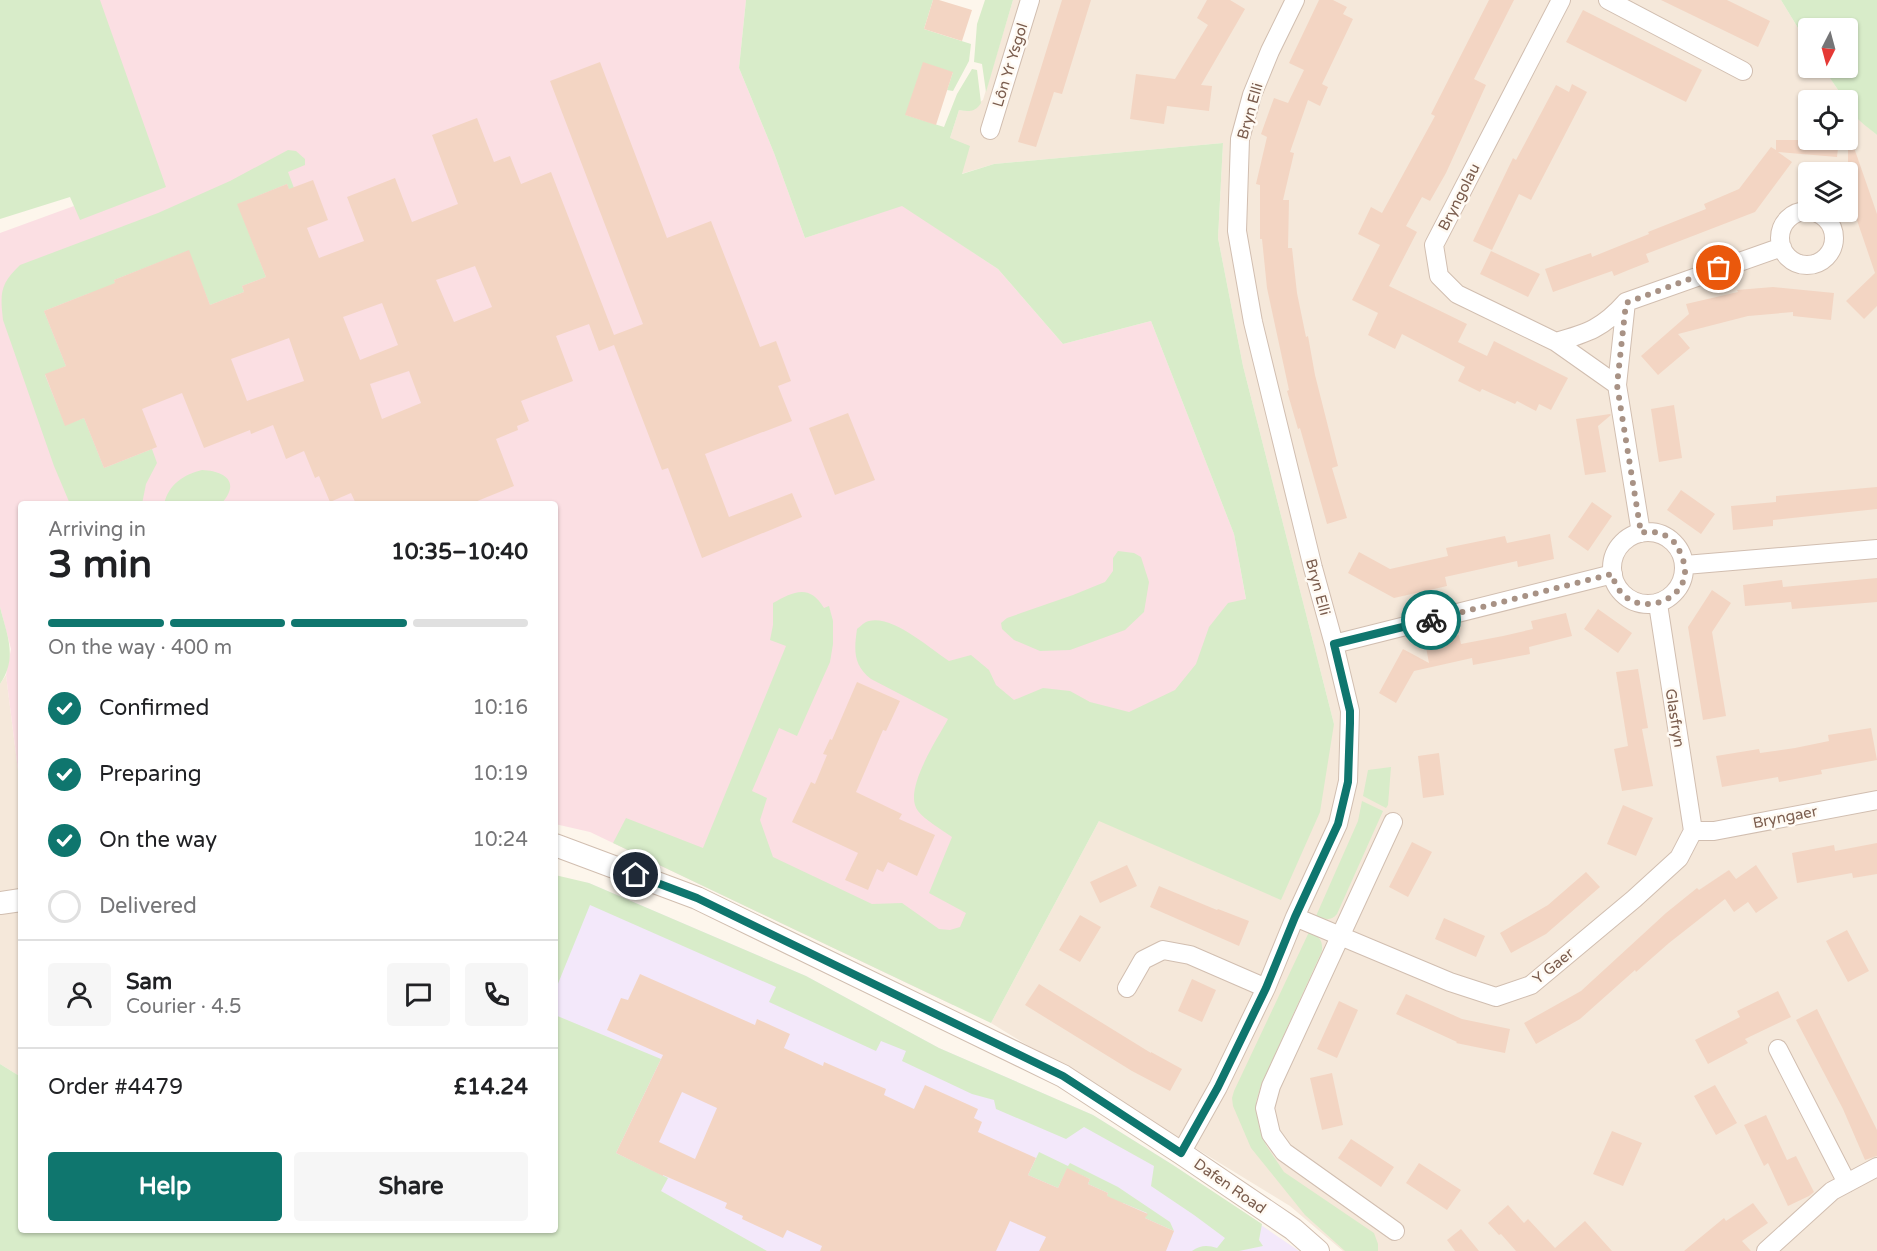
<!DOCTYPE html>
<meta charset="utf-8">
<style>
body{margin:0;font-family:"Varela Round",sans-serif;background:#f6f6f6;color:#202124;height:100vh;display:flex;flex-direction:column;font-size:22px;white-space:nowrap}
*{box-sizing:border-box;margin:0}
p{font-size:20px;color:#757577}
.icon{flex:none;width:33px;height:33px;fill:none;stroke:currentColor;stroke-width:2;stroke-linecap:round;stroke-linejoin:round}
.map{position:relative;flex:1;overflow:hidden}
.panel{position:absolute;left:18px;top:501px;width:540px;height:732px;display:flex;flex-direction:column;background:#fff;border-radius:6px;box-shadow:0 2px 4px #0004}
.panel>*{flex:none}
.needle{width:39px;rotate:186deg}
.fabs{position:absolute;left:1798px;top:18px;display:grid;gap:12px}
.fabs a{display:grid;place-items:center;width:60px;height:60px;border-radius:6px;background:#fff;box-shadow:0 2px 4px #0004;font-size:30px}
.pin{position:absolute;display:grid;place-items:center;width:51px;height:51px;color:#fff;margin:-26px;border:3px solid #fff;border-radius:50%;box-shadow:0 2px 6px #0007}
.courier{position:absolute;display:grid;place-items:center;width:60px;height:60px;margin:-30px;border:4px solid #0f766e;border-radius:50%;background:#fff;color:#222;box-shadow:0 2px 8px #0007}
.overview em{font-style:normal;font-weight:700}
.overview div{display:flex;flex-direction:column-reverse}
.overview{display:flex;align-items:center;justify-content:space-between;height:102px;padding:0 30px}
h1{font-size:39px;font-weight:700;line-height:45px}
.bar{display:grid;grid-template-columns:repeat(4,1fr);gap:9px 6px;align-content:center;height:72px;padding:0 30px}
.bar i{height:8px;border-radius:4px;background:#e0e0e0}
.bar .current{background:#0f766e}
.bar p{grid-column:span 4}
.line{display:flex;align-items:center;gap:15px;padding:0 30px;border-top:2px solid #e0e0e0}
.line div{flex:1}
.round{display:grid;place-items:center;flex:none;width:63px;height:63px;border-radius:6px;background:#f6f6f6}
ol{padding:0 30px;list-style:none}
li{display:flex;align-items:center;gap:18px;height:66px}
li p{margin-inline-start:auto}
li .icon{padding:6px;border-radius:50%;background:#0f766e;color:#fff;stroke-width:4}
li:last-child{color:#757577}
li i{width:33px;height:33px;border:3px solid #e0e0e0;border-radius:50%}
.cta{display:flex;gap:12px;margin-top:auto;padding:12px 30px}
.cta a{flex:1;height:69px;border-radius:6px;background:#0f766e;color:#fff;font-size:24px;font-weight:700;line-height:69px;text-align:center}
.cta a+a{background:#f6f6f6;color:#202124}
.map>svg:first-child{display:block}
</style>
<div class="map">
<svg width="1877" height="1251" viewBox="0 0 1877 1251">
<rect width="100%" height="100%" fill="#fdf6ec"/>
<!-- residential -->
<path fill="#f5e8da" fill-rule="evenodd" d="M1013 0H1781L1809 46V68H1823L1845 100H1809V140H1848V106L1854 115 1877 135V1251H1343L1290 1206 991 1023 1099 821 1334 724 1243 366 1218 238 1223 143 994 164 961 174 950 138 959 110 966 111 983 100ZM1809 172H1848V212H1809Z
M6 675 21 794V1077L0 1064V684Z"/>
<!-- education -->
<path fill="#f3e8fa" d="M555 878 589 883 806 976 939 1048 1093 1115 1173 1165 1299 1251H0V1117L21 1230H555Z"/>
<!-- medical -->
<path fill="#fbdfe3" d="M100 0H746L739 68 774 153 805 238 902 205 998 269 1063 344 1151 321 1234 534 1267 714 1060 778 953 1005 590 832 555 824V504H21V794L6 675 11 649 0 607V233L74 206 81 219Z"/>
<!-- green -->
<path fill="#d8ecc9" d="M0 0H100L166 187 80 220 70 197 0 219Z
M746 0H933L924 29 971 44 969 61 953 91 947 90 953 72 906 115 944 127 957 94 972 69 977 70 981 103C976 112 968 112 959 110L950 138 970 146 962 174 994 164 1223 143 1218 238 1243 366 1334 724 1320 812 1281 900 1099 821 991 1023 613 843 626 818 703 848 786 646 770 640 773 625V603C793 592 809 583 824 608L829 606 833 621V644L830 662 797 736 779 728 752 791 767 798 760 820 773 857 872 904 902 903 939 929 950 930 960 927 966 913 929 893 952 837C942 830 925 820 918 811 902 791 938 738 948 719L871 679C853 665 854 650 857 629 861 626 864 622 869 621 893 615 929 648 949 661L971 655 989 670 996 685 1014 700 1043 688 1070 691 1090 702 1129 712 1175 690 1196 664 1209 627 1228 603 1246 599 1234 534 1151 321 1063 344 998 269 902 206 805 238 774 153 739 68Z
M985 0H1013L986 92 982 64 974 62 977 24Z
M1781 0H1877V135C1867 126 1848 115 1848 100H1845L1823 68H1848V28H1809V46Z
M288 150 296 151 305 159V165L288 172 294 188 289 190 287 184 238 204 266 277 242 286 244 292 210 305 188 251 114 280 132 325 113 348 90 293 44 311 66 366 45 375 65 425 84 418 104 468 152 449 157 463 146 484 142 504H70L54 466 3 320C0 293 0 284 20 265L158 213 230 181Z
M202 470C224 471 241 481 222 503L164 504C169 484 183 475 202 470Z
M1118 551 1134 553 1141 557 1149 582 1144 612 1125 630 1070 650 1040 651 1014 640 1002 629 1001 623 1007 618 1073 595 1105 582 1113 571V558Z
M0 607C7 635 18 658 0 684Z
M1391 767 1388 805 1386 808 1363 796 1368 770Z
M1362 801 1383 811 1337 914C1330 922 1325 919 1316 916L1358 821Z
M555 875 589 883 806 976 939 1048 1093 1115 1173 1165 1262 1224 1259 1240 1263 1246 1239 1251H1192C1200 1245 1208 1245 1217 1248L1225 1238 1194 1215 1151 1186 1154 1166 1084 1127 1066 1139 996 1109 994 1100 972 1094 902 1061 906 1051 881 1041 876 1051 769 1002 776 987 590 905 555 991Z
M1309 932C1319 936 1323 940 1322 951L1261 1085 1256 1102 1259 1127 1266 1145 1284 1172 1374 1233 1378 1244V1251H1345L1305 1215 1251 1148 1233 1106 1232 1098 1234 1091Z
M555 1015 661 1059 616 1153 668 1178 661 1191 767 1251H0V1064L21 1077V1230H555Z
M1039 1152 1068 1166 1070 1163 1118 1187 1170 1222 1174 1231 1145 1218 1147 1213 1123 1203 1104 1204 1108 1193 1088 1184 1090 1179 1067 1169 1058 1188 1028 1175Z"/>
<!-- building -->
<path fill="#f3d5c3" fill-rule="evenodd" d="M933 0H939L972 10 962 41 924 29Z
M1062 0H1091L1062 94 1054 92 1036 147 1018 142Z
M1207 0H1230L1245 9 1201 85 1212 86 1209 111 1167 106 1164 124 1130 119 1136 74 1175 79 1208 25 1197 18Z
M1319 0H1333L1347 7 1343 14 1353 19 1322 84 1328 87 1320 106 1308 100 1290 152 1294 153 1283 200H1289L1288 248H1292L1297 293 1306 337 1308 336 1315 375 1338 466 1332 468 1347 518 1327 524 1300 428 1298 429 1287 391 1289 390 1267 288 1262 239H1260V185L1256 184 1267 137 1261 134 1274 98 1288 103 1304 70 1289 63Z
M1489 0H1514L1474 79 1486 85 1446 173 1430 201 1422 197 1406 226 1417 232 1389 286 1467 324 1458 342 1487 356 1494 341 1568 378 1551 410 1539 404 1536 411 1517 401 1515 404 1482 389 1480 392 1458 381 1465 367 1402 334 1395 349 1368 335 1378 313 1352 300 1380 245 1358 234 1371 207 1382 213 1435 116 1431 114Z
M1661 0H1727L1770 21 1758 47Z
M1583 10 1702 70 1686 102 1566 42Z
M600 62 667 238 711 221 760 347 776 341 791 381 778 386 792 421 705 454 729 517 792 493 802 517 702 558 668 468 662 470 614 345 599 351 589 324 556 336 573 381 521 401 529 421 517 426 518 430 496 439 514 486 470 504H356L351 493 330 502 319 476 315 478 304 451 286 459 273 425 251 434 250 430 204 448 182 393 142 409 157 447 104 468 84 418 65 426 45 374 66 366 44 311 115 283 114 280 189 250 210 305 244 292 242 286 266 277 237 204 287 184 289 189 313 180 328 220 307 228 319 258 364 241 347 197 395 178 412 222 458 204 432 135 477 118 494 162 510 156 521 184 551 172 614 335 643 324 550 81ZM475 266 492 307 454 322 436 280ZM382 303 398 345 360 360 343 317ZM289 338 304 381 247 401 231 359ZM409 371 421 403 382 419 370 384Z
M923 62 953 72 936 125 905 115Z
M1572 84 1587 92 1531 200 1519 194 1492 250 1473 241 1513 158 1516 160 1556 85 1569 92Z
M1850 136 1877 214V306L1864 319 1846 301 1875 273 1848 194V137Z
M1776 140H1839L1837 157 1778 152 1792 162 1755 212 1646 254 1649 262 1631 269 1614 276 1612 271 1553 292 1545 269 1591 253 1592 257 1649 234 1648 232 1706 209 1704 204 1739 189 1771 147 1776 150Z
M1491 251 1540 274 1528 297 1480 274Z
M1773 287 1834 293 1831 320 1793 316V312L1760 315 1748 316 1678 334 1690 348 1658 375 1641 356 1689 314 1686 304 1738 292 1737 290Z
M1674 405 1682 458 1659 462 1651 409Z
M848 413 875 480 835 495 809 428Z
M1610 414 1611 415 1598 426 1606 472 1585 475 1576 419Z
M1877 487V509L1773 520V526L1733 530 1731 506 1776 502V496Z
M1681 490 1715 514 1701 534 1667 510Z
M1592 502 1612 516 1588 551 1568 537Z
M1550 534 1554 559 1518 567 1517 561 1445 577 1447 586 1394 598 1348 573 1359 552 1390 569 1448 556 1446 548 1505 536 1507 543Z
M1877 578V602L1792 609 1791 602 1745 606 1743 585 1782 580 1783 587Z
M1712 590 1731 603 1712 632 1726 716 1703 720 1688 627Z
M1598 609 1632 633 1618 653 1584 629Z
M1566 613 1572 636 1529 647 1530 654 1473 665 1472 658 1414 671 1396 703 1379 693 1403 649 1429 663 1425 642 1459 635 1461 644 1503 636 1533 629 1531 621Z
M1638 669 1648 728 1642 729 1653 786 1622 791 1614 749 1628 746 1616 672Z
M857 682 900 701 886 731 883 730 856 792 902 814 899 819 935 835 917 876 888 862 883 872 877 869 868 890 845 880 858 853 792 822 811 782 815 784 827 755 823 754 830 739 832 740Z
M1871 728 1877 760 1821 770 1822 774 1779 782 1778 777 1722 787 1716 756 1759 749 1760 753 1795 748 1829 741 1828 735Z
M1439 753 1444 795 1423 798 1418 756Z
M1623 805 1653 818 1636 856 1607 844Z
M1412 842 1432 852 1408 897 1389 887Z
M1877 843V874L1853 878 1852 873 1797 883 1792 853 1834 845 1835 851Z
M1127 865 1137 886 1100 903 1090 882Z
M1756 865 1778 898 1756 913 1748 902 1734 912 1725 899 1669 943 1636 972 1635 970 1580 1019 1536 1044 1524 1023 1581 991 1666 913 1697 888 1699 890 1729 870 1736 879Z
M1586 872 1600 887 1546 934 1511 953 1500 933 1548 905Z
M1159 886 1217 910 1218 909 1249 921 1239 946 1150 907Z
M1080 915 1101 927 1080 962 1059 950Z
M1444 918 1485 936 1476 957 1435 939Z
M1847 930 1869 971 1848 982 1826 941Z
M640 974 755 1025 757 1019 790 1034 784 1048 823 1066 824 1062 886 1089 884 1095 914 1109 925 1085 978 1109 974 1118 982 1122 978 1132 1036 1158 1028 1175 1058 1188 1067 1168 1090 1179 1088 1184 1108 1193 1107 1196 1148 1214 1145 1218 1174 1231 1166 1251H1039L1046 1237 1010 1221 996 1251H820L822 1246 787 1230 783 1238 742 1219 743 1216 725 1208 727 1203 663 1175V1176L616 1153 663 1055 607 1030 621 998 628 1000ZM682 1092 717 1108 695 1159 659 1142Z
M1192 979 1216 990 1202 1022 1178 1011Z
M1039 984 1151 1053V1052L1182 1069 1170 1091 1132 1071 1025 1005Z
M1778 991 1791 1017 1745 1039 1748 1043 1708 1064 1695 1040 1740 1017 1737 1011Z
M1406 994 1462 1019 1510 1029 1505 1053 1456 1043 1457 1042 1396 1014Z
M1339 1001 1358 1010 1337 1058 1317 1049Z
M1817 1009 1877 1130V1156L1865 1160 1843 1109 1796 1020Z
M1332 1073 1343 1125 1322 1130 1310 1078Z
M1715 1085 1737 1123 1716 1135 1694 1096Z
M1766 1115 1787 1160 1796 1156 1814 1192 1809 1196 1788 1206 1768 1163 1764 1166 1744 1125Z
M1612 1131 1642 1143 1623 1186 1593 1174Z
M1351 1139 1394 1167 1381 1187 1338 1158Z
M1419 1163 1461 1190 1447 1210 1406 1183Z
M1753 1203 1768 1223 1742 1241 1751 1251H1684L1724 1218 1726 1221Z
M1508 1205 1524 1223 1528 1219 1555 1248 1585 1221 1612 1251H1516L1501 1234 1499 1235 1488 1223Z
M1461 1229 1479 1251H1455L1447 1240Z"/>
<g fill="none" stroke-linecap="round" stroke-linejoin="round">
<!-- minor casing -->
<g stroke="#d1beb0" stroke-width="20">
<path id="minor" d="M1561 0 1434 245 1439 276 1457 294 1556 342 1617 385
M1608 0 1743 71
M990 130 1030 0
M1780 238a27 27 0 1 1 54 0a27 27 0 1 1-54 0Z
M1556 342C1588 333 1603 328 1626 302
M1612 568a36 36 0 1 1 72 0a36 36 0 1 1-72 0Z
M1641 533 1617 385 1626 302 1782 247
M1685 565 1877 549
M1658 604 1693 831
M1334 644 1613 574
M1393 822 1271 1086 1265 1108 1271 1134 1284 1152 1395 1231
M1693 831H1714L1877 800
M1295 917 1450 982 1496 997 1531 985 1634 899 1679 858 1693 831
M1127 988 1143 960 1163 950 1190 955 1266 988
M1778 1049 1847 1183
M1181 1153 1218 1087 1266 988 1295 917 1338 824 1348 781 1350 711 1334 644 1313 568 1253 322 1237 231 1240 139 1252 95 1270 51 1295 0
M1766 1251 1832 1191 1877 1167"/>
</g>
<!-- tertiary casing -->
<g stroke="#d1beb0" stroke-width="24">
<path id="tertiary" d="M555 845 697 898 1063 1076 1181 1153 1293 1229 1318 1251
M0 903 21 900"/>
</g>
<!-- minor -->
<use href="#minor" stroke="#fff" stroke-width="18"/>
<!-- tertiary -->
<use href="#tertiary" stroke="#fff" stroke-width="22"/>
</g>
<g fill="none" stroke-linecap="round" stroke-linejoin="round">
<!-- done -->
<path stroke="#a89285" stroke-width="6" stroke-dasharray="0 10.8" d="M1431 620 1612 574C1625 627 1698 602 1683 560 1680 552 1678 546 1672 540 1664 533 1651 530 1641 533L1617 385 1626 303 1719 268"/>
<!-- route -->
<path stroke="#0f766e" stroke-width="8" d="M636 875 697 898 1063 1076 1181 1153 1218 1087 1266 988 1295 917 1338 824 1348 782 1350 723V711L1334 644 1431 620"/>
</g>
<g text-anchor="middle" stroke-width="5" stroke-linejoin="round" paint-order="stroke">
<!-- street labels -->
<g font-size="15" fill="#7a5c4d" stroke="#fffaf3">
<text transform="translate(1010 65) rotate(-73)" y="5">Lôn Yr Ysgol</text>
<text transform="translate(1250 111) rotate(-74)" y="5">Bryn Elli</text>
<text transform="translate(1459 197) rotate(-63)" y="5">Bryngolau</text>
<text transform="translate(1318 587) rotate(75)" y="5">Bryn Elli</text>
<text transform="translate(1675 718) rotate(81)" y="5">Glasfryn</text>
<text transform="translate(1785 817) rotate(-11)" y="5">Bryngaer</text>
<text transform="translate(1553 966) rotate(-39)" y="5">Y Gaer</text>
<text transform="translate(1230 1186) rotate(35)" y="5">Dafen Road</text>
</g>
</g>
</svg>
<div class="fabs">
<a><svg class="needle" viewBox="-14 -14 28 28"><path d="M0-13l5 13h-10z" fill="#e53935"/><path d="M0 13l5-13h-10z" fill="#757577"/></svg></a>
<a><svg class="icon" aria-label="locate" viewBox="0 0 24 24"><circle cx="12" cy="12" r="6"/><path d="M12 2v4M12 18v4M2 12h4M18 12h4"/></svg></a>
<a><svg class="icon" aria-label="layers" viewBox="0 0 24 24"><path d="M12 4l9 5-9 5-9-5zM3 14l9 5 9-5"/></svg></a>
</div>
<div class="pin" style="left:1719px;top:268px;background:#ea580c"><svg class="icon" aria-label="bag" viewBox="0 0 24 24"><path d="M5 8h14l-1 12H6zM9 8a3 3 0 0 1 6 0"/></svg></div>
<div class="pin" style="left:636px;top:875px;background:#1f2937"><svg class="icon" aria-label="home" viewBox="0 0 24 24"><path d="M3 11l9-7 9 7M6 9v11h12V9"/></svg></div>
<div class="courier" style="left:1431px;top:620px"><svg class="icon" aria-label="bike" viewBox="0 0 24 24"><circle cx="6" cy="16" r="4"/><circle cx="18" cy="16" r="4"/><path d="M6 16l4-8h5l3 8M10 8l3 8H6M13 5h3"/></svg></div>
<section class="panel">
<div class="overview"><div><h1>3 min</h1><p>Arriving in</p></div><em>10:35–10:40</em></div>
<div class="bar"><i class="current"></i><i class="current"></i><i class="current"></i><i></i><p>On the way · 400 m</p></div>
<ol>
<li><svg class="icon" aria-label="check" viewBox="0 0 24 24"><path d="M5 12l5 5 9-10"/></svg>Confirmed<p>10:16</p></li>
<li><svg class="icon" aria-label="check" viewBox="0 0 24 24"><path d="M5 12l5 5 9-10"/></svg>Preparing<p>10:19</p></li>
<li><svg class="icon" aria-label="check" viewBox="0 0 24 24"><path d="M5 12l5 5 9-10"/></svg>On the way<p>10:24</p></li>
<li><i></i>Delivered</li>
</ol>
<div class="line" style="height:108px"><a class="round"><svg class="icon" aria-label="person" viewBox="0 0 24 24"><circle cx="12" cy="8" r="4"/><path d="M4 21q1-7 8-7t8 7"/></svg></a><div><b>Sam</b><p>Courier · 4.5</p></div><a class="round"><svg class="icon" aria-label="chat" viewBox="0 0 24 24"><path d="M4 5h16v11H9l-5 4z"/></svg></a><a class="round"><svg class="icon" aria-label="phone" viewBox="0 0 24 24"><path d="M5 4h4l2 5-3 2q2 4 5 5l2-3 5 2v4C11 20 4 13 5 4z"/></svg></a></div>
<div class="line" style="height:78px"><div>Order #4479</div><b>£14.24</b></div>
<div class="cta"><a>Help</a><a>Share</a></div>
</section>
</div>
